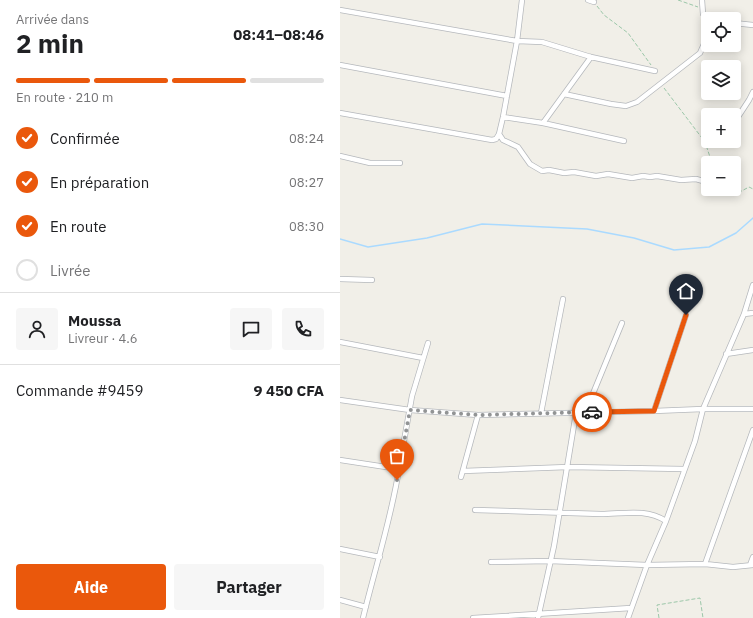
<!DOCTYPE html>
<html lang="fr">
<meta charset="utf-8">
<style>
body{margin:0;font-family:"IBM Plex Sans",sans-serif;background:#f6f6f6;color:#202124;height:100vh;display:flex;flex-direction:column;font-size:15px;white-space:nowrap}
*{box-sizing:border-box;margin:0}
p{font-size:13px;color:#757577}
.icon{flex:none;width:22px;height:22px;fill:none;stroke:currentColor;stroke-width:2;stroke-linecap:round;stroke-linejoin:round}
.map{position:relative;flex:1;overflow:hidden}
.panel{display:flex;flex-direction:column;background:#fff;width:340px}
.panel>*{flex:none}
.buttons{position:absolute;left:361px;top:12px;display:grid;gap:8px}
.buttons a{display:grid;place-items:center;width:40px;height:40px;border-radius:4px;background:#fff;box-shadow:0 2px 10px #0003;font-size:20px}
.pin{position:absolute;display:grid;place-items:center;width:34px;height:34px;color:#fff;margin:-41px -17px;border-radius:50% 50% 50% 0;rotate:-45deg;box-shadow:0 0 4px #0007}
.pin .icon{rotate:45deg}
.courier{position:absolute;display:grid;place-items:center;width:40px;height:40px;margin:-20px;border:3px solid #ea580c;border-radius:50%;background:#fff;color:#222;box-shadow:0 1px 5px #0007}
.overview em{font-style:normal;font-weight:700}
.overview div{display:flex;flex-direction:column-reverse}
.overview{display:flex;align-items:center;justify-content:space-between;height:68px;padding:0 16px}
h1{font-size:26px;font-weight:700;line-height:30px}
.bar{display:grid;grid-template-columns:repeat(4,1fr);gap:6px 4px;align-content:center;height:48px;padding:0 16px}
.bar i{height:5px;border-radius:3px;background:#e0e0e0}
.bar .on{background:#ea580c}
.bar p{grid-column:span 4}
.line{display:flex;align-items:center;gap:10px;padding:0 16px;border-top:1px solid #e0e0e0}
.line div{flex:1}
.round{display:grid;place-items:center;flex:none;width:42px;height:42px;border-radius:4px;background:#f6f6f6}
ol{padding:0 16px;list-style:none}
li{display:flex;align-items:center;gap:12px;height:44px}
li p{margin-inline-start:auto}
li .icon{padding:4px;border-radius:50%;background:#ea580c;color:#fff;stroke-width:4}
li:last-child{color:#757577}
li i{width:22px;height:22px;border:2px solid #e0e0e0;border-radius:50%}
.cta{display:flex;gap:8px;margin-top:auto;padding:8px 16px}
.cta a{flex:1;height:46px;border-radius:4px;background:#ea580c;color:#fff;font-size:16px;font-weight:700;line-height:46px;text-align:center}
.cta a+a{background:#f6f6f6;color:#202124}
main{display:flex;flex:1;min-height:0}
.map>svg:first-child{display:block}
</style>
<main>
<section class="panel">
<div class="overview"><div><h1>2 min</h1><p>Arrivée dans</p></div><em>08:41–08:46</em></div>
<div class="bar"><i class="on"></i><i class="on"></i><i class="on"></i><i></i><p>En route · 210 m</p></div>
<ol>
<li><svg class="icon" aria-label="check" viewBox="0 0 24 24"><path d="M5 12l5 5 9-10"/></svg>Confirmée<p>08:24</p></li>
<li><svg class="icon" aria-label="check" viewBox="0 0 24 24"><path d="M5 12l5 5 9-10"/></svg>En préparation<p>08:27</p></li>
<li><svg class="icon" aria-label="check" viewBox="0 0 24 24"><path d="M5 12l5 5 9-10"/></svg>En route<p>08:30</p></li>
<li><i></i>Livrée</li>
</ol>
<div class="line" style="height:72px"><a class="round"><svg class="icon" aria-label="person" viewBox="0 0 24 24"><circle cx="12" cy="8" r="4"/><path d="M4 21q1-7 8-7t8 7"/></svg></a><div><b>Moussa</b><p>Livreur · 4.6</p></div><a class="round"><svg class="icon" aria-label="chat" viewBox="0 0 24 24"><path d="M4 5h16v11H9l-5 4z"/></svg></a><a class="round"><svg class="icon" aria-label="phone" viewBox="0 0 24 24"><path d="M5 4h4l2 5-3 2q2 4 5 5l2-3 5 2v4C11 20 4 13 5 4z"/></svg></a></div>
<div class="line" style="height:52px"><div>Commande #9459</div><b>9 450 CFA</b></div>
<div class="cta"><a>Aide</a><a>Partager</a></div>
</section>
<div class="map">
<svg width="413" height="618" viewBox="0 0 413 618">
<rect width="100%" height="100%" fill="#f1efe8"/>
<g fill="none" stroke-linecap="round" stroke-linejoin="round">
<!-- stream -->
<path stroke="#aadaff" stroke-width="1.5" d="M0 239 28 247 87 238 142 224 247 229 294 238 334 250 369 247 396 233 413 218"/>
<!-- street casing -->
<g stroke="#b5b8bc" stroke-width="6">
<path id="street" d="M248 0 254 2
M362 0 363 14 368 21
M0 10 177 41 202 42 251 57 315 71
M394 23 413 25
M0 65 167 96
M224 94 271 104 286 106 297 102 360 53 364 44 368 23
M0 113 152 140 156 139 159 134 163 117 177 41 182 0
M163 117 203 123 284 141
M203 123 251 57
M394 123 409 100 413 92
M159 134 163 140 178 147 190 164 202 171 209 170 224 173 234 172 256 176 268 174 292 178 303 176 310 177 317 176 341 180 356 179 363 181H368
M378 142 379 141
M0 156 30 163H60
M0 279 32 280
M404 314 413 313
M0 342 83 358
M386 354 413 350
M0 400 70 410 138 415 314 411 363 409H413
M314 411 346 315
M201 413 223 299
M245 413 282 323
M0 460 59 469C51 520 35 568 23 618
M59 469 72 396 88 343
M123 471 228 467 344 469
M121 477 138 415
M135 510C177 511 219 513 261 514 284 514 305 508 326 521
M0 549 40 557
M151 562 210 561 307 565 365 564 393 567 413 565
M365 564 413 430
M410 565 413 557
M0 600 26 607
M133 618 291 608
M198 618 214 546 236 413
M288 618 307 565 326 521 355 441 363 409 404 314 413 285"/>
</g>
<!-- path -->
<path stroke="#9cc7a9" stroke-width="1" stroke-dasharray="4 2" stroke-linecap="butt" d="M338 0 358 7
M257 6 264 15 288 33 311 65
M324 88 365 142 372 163
M388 189 396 194 409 187 413 189
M319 618 317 605 360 598 363 618"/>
<!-- street -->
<use href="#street" stroke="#fff" stroke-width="4.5"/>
</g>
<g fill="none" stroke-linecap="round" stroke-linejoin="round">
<!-- done -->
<path stroke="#929495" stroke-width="4" stroke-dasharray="0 7.2" d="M57 480 70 410 138 415 252 412"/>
<!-- route -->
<path stroke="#ea580c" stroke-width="5" d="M252 412 314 411 346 315"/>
</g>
</svg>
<div class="buttons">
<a><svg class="icon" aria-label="locate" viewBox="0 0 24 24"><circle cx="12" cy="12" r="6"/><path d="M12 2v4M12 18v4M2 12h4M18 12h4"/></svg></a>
<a><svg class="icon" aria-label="layers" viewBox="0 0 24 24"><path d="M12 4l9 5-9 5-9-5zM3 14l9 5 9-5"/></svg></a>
<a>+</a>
<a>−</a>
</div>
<div class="pin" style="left:57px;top:480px;background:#ea580c"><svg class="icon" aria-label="bag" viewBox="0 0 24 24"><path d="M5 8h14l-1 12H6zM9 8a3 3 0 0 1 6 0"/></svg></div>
<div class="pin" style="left:346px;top:315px;background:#1f2937"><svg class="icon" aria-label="home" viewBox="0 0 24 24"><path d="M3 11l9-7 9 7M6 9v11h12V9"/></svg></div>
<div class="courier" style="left:252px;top:412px"><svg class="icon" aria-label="car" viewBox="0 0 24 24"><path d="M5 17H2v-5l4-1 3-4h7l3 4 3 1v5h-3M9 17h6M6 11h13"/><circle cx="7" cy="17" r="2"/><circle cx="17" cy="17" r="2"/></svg></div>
</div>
</main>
